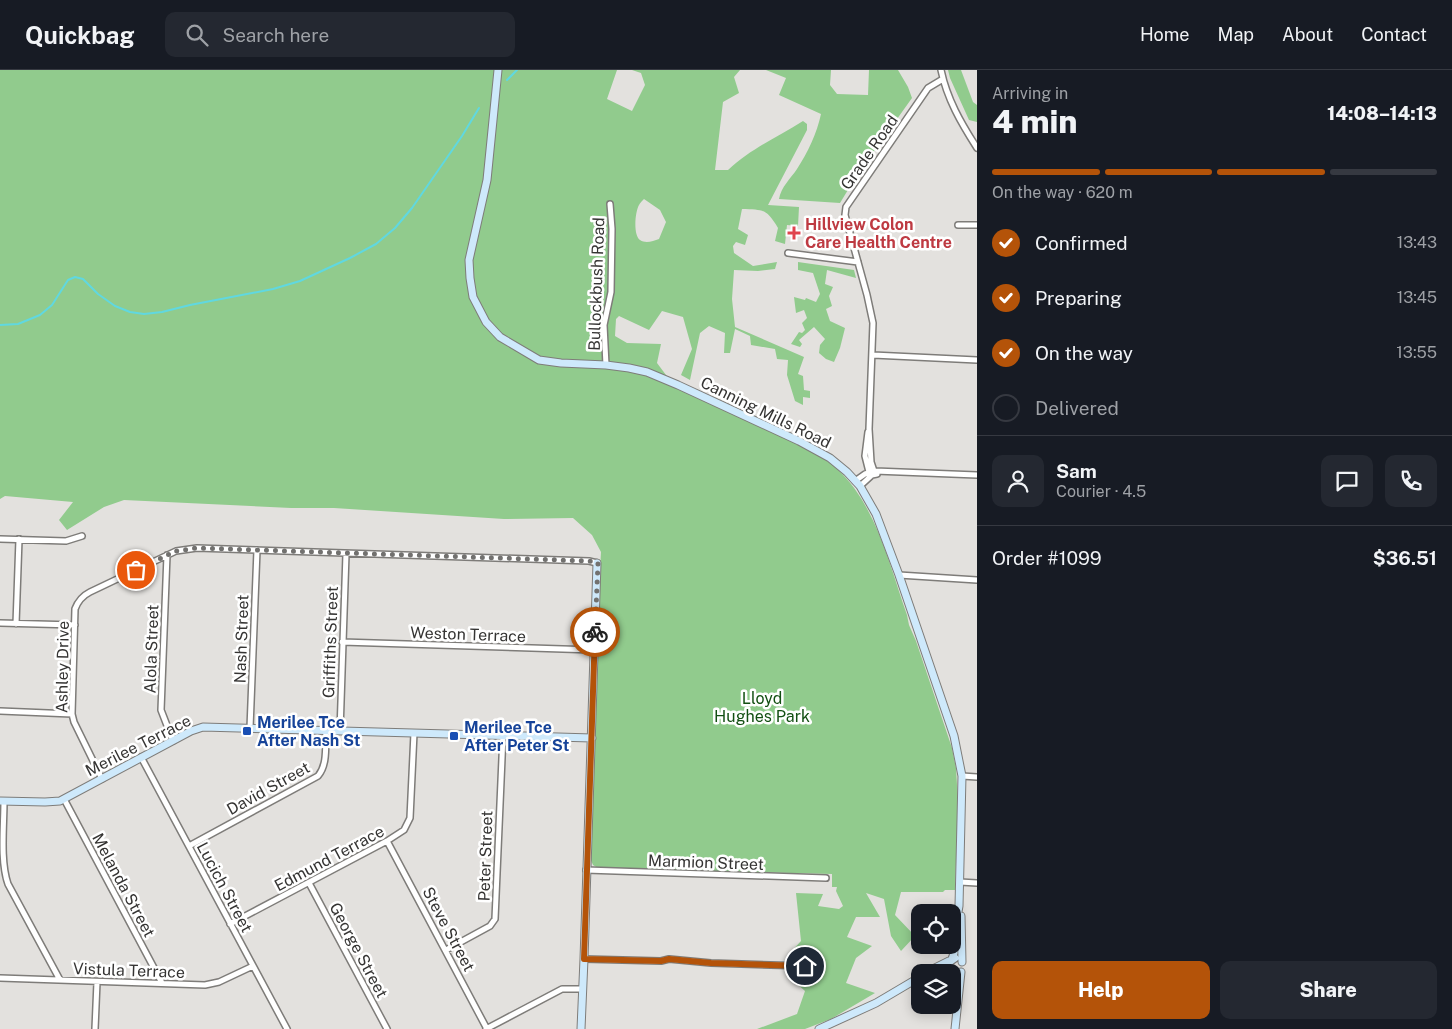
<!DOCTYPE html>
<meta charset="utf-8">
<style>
body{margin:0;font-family:"Public Sans",sans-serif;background:#242831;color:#f1f3f6;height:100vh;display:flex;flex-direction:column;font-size:19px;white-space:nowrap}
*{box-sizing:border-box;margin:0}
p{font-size:16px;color:#9ea1a6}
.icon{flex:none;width:28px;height:28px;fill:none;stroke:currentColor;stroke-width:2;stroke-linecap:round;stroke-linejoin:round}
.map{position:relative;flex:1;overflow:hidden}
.panel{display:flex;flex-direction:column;background:#171b24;width:475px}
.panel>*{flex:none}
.controls{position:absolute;left:911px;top:834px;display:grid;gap:10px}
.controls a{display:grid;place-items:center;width:50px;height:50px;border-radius:10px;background:#171b24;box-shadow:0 2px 12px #0003;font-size:25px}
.pin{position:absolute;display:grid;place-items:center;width:42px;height:42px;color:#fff;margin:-21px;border:2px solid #fff;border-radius:50%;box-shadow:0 1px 5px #0007}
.courier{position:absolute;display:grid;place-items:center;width:50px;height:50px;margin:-25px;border:4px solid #b45309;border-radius:50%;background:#fff;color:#222;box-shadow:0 1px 6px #0007}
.overview em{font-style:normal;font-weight:800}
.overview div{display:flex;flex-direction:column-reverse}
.overview{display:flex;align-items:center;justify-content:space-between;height:85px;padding:0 15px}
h1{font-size:32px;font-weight:800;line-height:38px}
.bar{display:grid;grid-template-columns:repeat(4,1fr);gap:8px 5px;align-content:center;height:60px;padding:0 15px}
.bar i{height:6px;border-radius:4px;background:#363941}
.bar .selected{background:#b45309}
.bar p{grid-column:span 4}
.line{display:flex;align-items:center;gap:12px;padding:0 15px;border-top:1px solid #363941}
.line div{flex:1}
.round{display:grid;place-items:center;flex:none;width:52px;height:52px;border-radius:10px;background:#242831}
ol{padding:0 15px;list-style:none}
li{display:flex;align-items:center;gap:15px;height:55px}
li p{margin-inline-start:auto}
li .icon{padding:5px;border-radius:50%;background:#b45309;color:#fff;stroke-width:4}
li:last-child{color:#9ea1a6}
li i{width:28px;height:28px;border:2px solid #363941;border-radius:50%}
.action{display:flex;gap:10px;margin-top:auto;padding:10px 15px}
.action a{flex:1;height:58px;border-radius:10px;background:#b45309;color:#fff;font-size:20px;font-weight:800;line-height:58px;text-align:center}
.action a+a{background:#242831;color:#f1f3f6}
header{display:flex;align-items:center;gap:30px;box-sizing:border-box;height:70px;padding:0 25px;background:#171b24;border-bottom:1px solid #363941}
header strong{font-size:24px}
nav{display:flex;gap:28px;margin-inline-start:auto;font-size:18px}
.search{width:350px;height:45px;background:#242831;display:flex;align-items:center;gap:12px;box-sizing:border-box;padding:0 18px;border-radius:10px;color:#9ea1a6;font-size:19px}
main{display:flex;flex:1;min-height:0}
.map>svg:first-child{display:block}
</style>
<header>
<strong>Quickbag</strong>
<div class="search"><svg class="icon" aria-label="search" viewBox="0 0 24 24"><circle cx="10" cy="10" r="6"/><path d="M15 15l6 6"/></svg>Search here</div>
<nav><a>Home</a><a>Map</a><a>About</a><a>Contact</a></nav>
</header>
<main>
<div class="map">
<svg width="977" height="959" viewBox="0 0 977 959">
<rect width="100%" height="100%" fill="#e3e1de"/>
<!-- green -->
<path fill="#91cb8d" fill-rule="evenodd" d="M0 0H617L607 29 632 41 645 15 641 3 632 0H740L734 7 739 23 723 32 715 100H728C752 78 776 68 803 51L807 54V60L768 135 799 137 798 156 787 155 785 174 775 171 778 158C766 138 763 140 742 139L738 159 748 165 745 175 736 172 733 176 734 183 753 196 777 192 775 199 758 201 734 200 732 229 735 257 804 287 798 304 803 306 804 320 810 321V328L803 327V335L795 331 787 305 788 290 777 289 775 279 751 275 750 266 735 259 730 283H724L725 263 709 256 700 263 690 310 681 305 692 279 683 247 662 241 649 260 619 246 616 249 615 266 627 273 661 274 657 293 675 317 802 375 838 398 837 399C876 434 890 497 907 545L909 555 916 571 952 678 956 698 958 732 955 820H945L943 822H901L895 845 915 866 901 881 891 866 884 829 866 823 880 847H856L847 867 872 876 856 888 846 913 875 923 831 949 805 959H757L797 944 805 921 787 905 817 891 788 885 801 871 796 823 823 824 818 836 839 839 843 836 836 821 837 817H832V804L598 798 593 795 590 788 594 604 601 482 592 465 573 448 504 449 334 438H291L124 430 104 437 67 460 59 450 73 432 5 426 0 429ZM644 129 660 140 666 152 659 169C653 171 646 174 640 170 633 165 635 142 639 135 640 133 642 131 644 129Z
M766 0H831L830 15 837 24 868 25 869 0H898L908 17 912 28 857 105 840 133 779 129C781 117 791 108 797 99 808 82 817 63 821 44L779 25 786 8Z
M948 0H961L973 32 977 35V52L969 50 950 8Z
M798 192 854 200 856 208 827 200 825 214 833 217 829 226 832 236 826 239 830 251 845 258 840 278 834 292 826 289 819 283 820 275 825 269 814 257 799 270 802 274 800 277 791 274 799 262 802 263 805 260 802 253 807 248 804 240 796 243 794 227 805 230 806 228 816 232 820 224 813 203 798 200Z"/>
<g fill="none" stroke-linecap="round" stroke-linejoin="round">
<!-- stream -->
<path stroke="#60d8e0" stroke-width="2" d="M507 10 517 0
M0 255 18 254 40 245 52 235 68 210 75 207 83 209 98 224 115 236 130 242 144 244 162 242 190 235 273 219 300 211 350 188 376 174 395 158 412 138 462 66 479 38"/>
<!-- street casing -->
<g stroke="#7e7c79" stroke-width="8">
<path id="street" d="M941 0C947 29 961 53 977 78
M958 155H977
M788 183 858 192
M873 285 977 290
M606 295 604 255 611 222 612 159 610 134
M868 362 865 386 869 402
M875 404 871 392 869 359 873 253 867 225 845 145 846 137 928 18 943 9
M855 411 865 404 875 401 977 405
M860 416 872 405 877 404
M0 469 66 471 82 466
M167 485 161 640 173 671
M899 505 977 510
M0 553 75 555
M16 554 19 469
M342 572 594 580
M0 641 72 644
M250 658 257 480
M340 661 346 484
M141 687 287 959
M962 706 977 707
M102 709 74 652 72 644 75 539C78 531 82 526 90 522L176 481 197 478 589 491 597 493
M64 729 162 913
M4 731C4 756 0 791 8 814L60 910
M387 771 487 959
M189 776 318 706C328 694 325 676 326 661
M586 800 826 808
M960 812 977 813
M309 813 387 959
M230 854 387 771 404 760 410 748 414 663
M446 880 490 856 495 849 503 665
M584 889 661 891 669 889 711 893 805 896
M0 908 205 915 219 912 253 896
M95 959 97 912
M486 959 562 919H582"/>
</g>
<!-- secondary casing -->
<g stroke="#7e7c79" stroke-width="9">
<path id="secondary" d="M498 0 487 110 469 190 470 208 473 227 486 252 500 267 539 290 561 293 606 295 629 298 647 302 678 315 799 371 830 388 847 402 860 416 876 444 899 505 954 666 962 706 959 836 955 859 954 883 952 889
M0 731 45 732 60 731 191 661 203 657 592 668
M961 846 962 892
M927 902 949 891
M949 902 947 898 948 893 955 888
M952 909 954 931
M581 959 584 889 597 493
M819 959 876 933 920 907
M955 959 961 902"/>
</g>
<!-- street -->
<use href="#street" stroke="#fff" stroke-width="5"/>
<!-- secondary -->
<use href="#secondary" stroke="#cee9fb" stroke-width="7"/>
</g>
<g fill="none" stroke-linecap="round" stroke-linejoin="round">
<!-- done -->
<path stroke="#72716f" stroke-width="5" stroke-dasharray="0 9" d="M136 500 176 481 197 478 589 491 598 493 595 562"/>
<!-- route -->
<path stroke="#b45309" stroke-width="6" d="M595 562 584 889 661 891 669 889 711 893 805 896"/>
</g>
<!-- markers -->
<path fill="#e0444e" stroke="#fff" stroke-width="2" d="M791.5 155.5h5v5h5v5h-5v5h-5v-5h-5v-5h5z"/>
<g fill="#1a4fb4" stroke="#fff" stroke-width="2">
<rect x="242" y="656" width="10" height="10" rx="2.5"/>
<rect x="449" y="661" width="10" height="10" rx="2.5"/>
</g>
<g text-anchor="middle" stroke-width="5" stroke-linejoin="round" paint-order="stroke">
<!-- street labels -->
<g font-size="16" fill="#353433" stroke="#fff">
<text transform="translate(869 82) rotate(-55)" y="6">Grade Road</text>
<text transform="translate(596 214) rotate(-88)" y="6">Bullockbush Road</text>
<text transform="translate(766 342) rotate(26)" y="6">Canning Mills Road</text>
<text transform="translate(468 564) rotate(2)" y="6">Weston Terrace</text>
<text transform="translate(241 569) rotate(-88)" y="6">Nash Street</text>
<text transform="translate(330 572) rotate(-88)" y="6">Griffiths Street</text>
<text transform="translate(151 579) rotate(-88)" y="6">Alola Street</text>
<text transform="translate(62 597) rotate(-89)" y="6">Ashley Drive</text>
<text transform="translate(138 675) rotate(-27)" y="6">Merilee Terrace</text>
<text transform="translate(268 718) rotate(-29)" y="6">David Street</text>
<text transform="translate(485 786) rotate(-88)" y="6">Peter Street</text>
<text transform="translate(329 788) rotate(-28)" y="6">Edmund Terrace</text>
<text transform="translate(706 792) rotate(2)" y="6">Marmion Street</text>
<text transform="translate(124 815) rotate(62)" y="6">Melanda Street</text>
<text transform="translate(225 817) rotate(62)" y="6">Lucich Street</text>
<text transform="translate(449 859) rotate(62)" y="6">Steve Street</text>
<text transform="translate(359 880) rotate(62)" y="6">George Street</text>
<text transform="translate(129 900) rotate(2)" y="6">Vistula Terrace</text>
</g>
<!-- health labels -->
<g font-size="16" font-weight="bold" fill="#be3a42" stroke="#fff" text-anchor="start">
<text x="805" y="160">Hillview Colon<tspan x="805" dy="18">Care Health Centre</tspan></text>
</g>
<!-- park labels -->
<g font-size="16" fill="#124f12" stroke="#fff">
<text x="762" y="634">Lloyd<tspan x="762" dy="18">Hughes Park</tspan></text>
</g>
<!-- transit labels -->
<g font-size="16" font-weight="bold" fill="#164399" stroke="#fff" text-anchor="start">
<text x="257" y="658">Merilee Tce<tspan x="257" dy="18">After Nash St</tspan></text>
<text x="464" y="663">Merilee Tce<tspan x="464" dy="18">After Peter St</tspan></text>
</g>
</g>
</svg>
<div class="controls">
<a><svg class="icon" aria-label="locate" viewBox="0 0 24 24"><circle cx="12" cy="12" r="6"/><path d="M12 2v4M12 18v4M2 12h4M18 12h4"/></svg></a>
<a><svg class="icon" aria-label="layers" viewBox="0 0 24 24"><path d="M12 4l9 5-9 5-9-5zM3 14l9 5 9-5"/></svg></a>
</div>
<div class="pin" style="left:136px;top:500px;background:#ea580c"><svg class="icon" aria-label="bag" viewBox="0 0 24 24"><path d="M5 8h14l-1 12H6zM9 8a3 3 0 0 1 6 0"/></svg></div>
<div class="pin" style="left:805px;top:896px;background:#1f2937"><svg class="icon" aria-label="home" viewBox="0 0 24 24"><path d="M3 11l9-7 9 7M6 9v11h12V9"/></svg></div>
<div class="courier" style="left:595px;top:562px"><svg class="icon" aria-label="bike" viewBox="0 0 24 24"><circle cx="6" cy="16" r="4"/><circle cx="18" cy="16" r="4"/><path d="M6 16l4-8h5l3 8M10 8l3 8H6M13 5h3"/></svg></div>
</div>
<section class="panel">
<div class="overview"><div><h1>4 min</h1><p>Arriving in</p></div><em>14:08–14:13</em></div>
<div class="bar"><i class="selected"></i><i class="selected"></i><i class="selected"></i><i></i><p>On the way · 620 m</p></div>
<ol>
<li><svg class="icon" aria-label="check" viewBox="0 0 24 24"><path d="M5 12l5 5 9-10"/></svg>Confirmed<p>13:43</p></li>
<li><svg class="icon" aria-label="check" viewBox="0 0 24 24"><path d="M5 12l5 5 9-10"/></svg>Preparing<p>13:45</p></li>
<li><svg class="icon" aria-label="check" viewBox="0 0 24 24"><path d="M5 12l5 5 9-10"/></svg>On the way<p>13:55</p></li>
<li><i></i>Delivered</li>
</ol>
<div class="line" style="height:90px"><a class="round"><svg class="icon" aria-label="person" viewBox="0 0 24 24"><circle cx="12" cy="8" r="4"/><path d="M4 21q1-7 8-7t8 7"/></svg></a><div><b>Sam</b><p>Courier · 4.5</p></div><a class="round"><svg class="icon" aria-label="chat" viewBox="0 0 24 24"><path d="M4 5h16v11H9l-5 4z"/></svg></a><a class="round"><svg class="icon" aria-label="phone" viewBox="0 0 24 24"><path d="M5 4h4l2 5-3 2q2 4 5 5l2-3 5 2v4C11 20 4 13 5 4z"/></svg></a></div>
<div class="line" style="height:65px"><div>Order #1099</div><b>$36.51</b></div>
<div class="action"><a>Help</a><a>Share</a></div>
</section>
</main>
